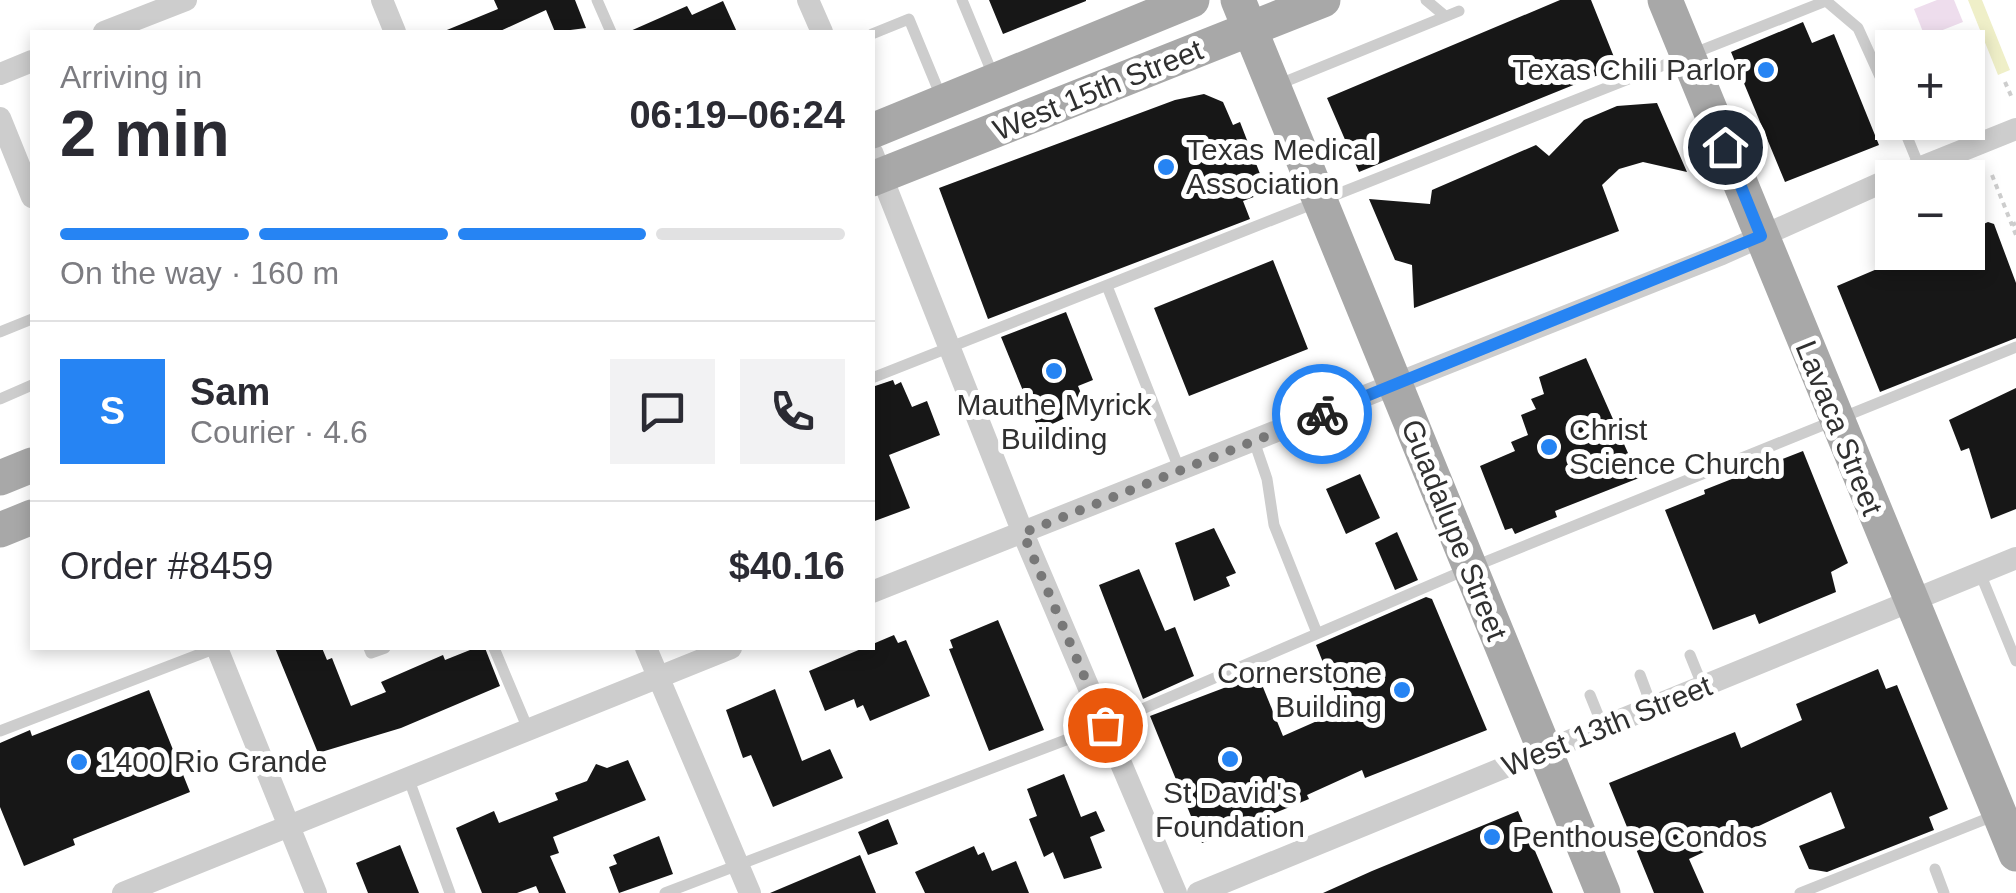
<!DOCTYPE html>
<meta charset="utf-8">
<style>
body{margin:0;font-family:Arial,sans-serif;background:#f2f2f3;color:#2b2b33;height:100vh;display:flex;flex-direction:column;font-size:38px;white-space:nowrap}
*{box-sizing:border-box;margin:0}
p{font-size:32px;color:#7c7c81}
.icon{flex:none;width:55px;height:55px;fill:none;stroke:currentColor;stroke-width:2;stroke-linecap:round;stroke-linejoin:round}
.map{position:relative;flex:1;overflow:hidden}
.panel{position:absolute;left:30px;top:30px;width:845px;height:620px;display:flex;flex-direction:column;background:#fff;border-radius:0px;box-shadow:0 5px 15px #0003}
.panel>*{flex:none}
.tools{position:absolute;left:1875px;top:30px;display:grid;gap:20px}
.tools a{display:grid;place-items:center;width:110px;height:110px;border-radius:0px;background:#fff;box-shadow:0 5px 15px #0003;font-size:50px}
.pin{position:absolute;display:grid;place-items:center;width:85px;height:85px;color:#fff;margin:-42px;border:5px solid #fff;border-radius:50%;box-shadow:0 2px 10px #0007}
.courier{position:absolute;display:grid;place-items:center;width:100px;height:100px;margin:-50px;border:8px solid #2684f3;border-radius:50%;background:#fff;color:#222;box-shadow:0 2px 12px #0007}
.headline em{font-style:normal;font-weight:600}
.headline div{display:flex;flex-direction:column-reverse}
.headline{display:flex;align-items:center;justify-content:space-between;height:170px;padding:0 30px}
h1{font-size:65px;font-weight:600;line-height:75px}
.bar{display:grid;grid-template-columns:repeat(4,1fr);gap:15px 10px;align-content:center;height:120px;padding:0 30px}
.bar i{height:12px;border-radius:8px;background:#e1e1e2}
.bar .active{background:#2684f3}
.bar p{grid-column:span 4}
.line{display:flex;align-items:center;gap:25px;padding:0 30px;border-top:2px solid #e1e1e2}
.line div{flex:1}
.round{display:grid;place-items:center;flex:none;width:105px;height:105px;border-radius:0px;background:#f2f2f3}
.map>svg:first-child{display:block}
</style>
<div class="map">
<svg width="2016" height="893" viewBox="0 0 2016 893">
<rect width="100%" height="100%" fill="#fff"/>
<!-- green -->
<path fill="#eedded" d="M1937 0H1954L1963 22 1925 37 1914 9Z"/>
<!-- water -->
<path fill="#efefc8" d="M1968 0H1982L2010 70 1998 75Z"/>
<!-- building -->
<path fill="#171717" d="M494 0H575L586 28 555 32 546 10 498 32H442L498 9Z
M989 0H1086V1L1003 34Z
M1560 0H1591L1618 67 1359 172 1327 98Z
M723 1 737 32H628L687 6 692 15Z
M1803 22 1812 43 1834 34 1879 145 1785 182 1731 52Z
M1204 94 1223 102 1233 125 1240 122 1267 192 1243 201 1250 219 988 319 939 188 1175 100Z
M1657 103 1687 172 1643 162 1619 169 1602 185 1619 231 1414 308 1412 265 1395 260 1369 199 1430 204 1432 190 1536 145 1549 156 1584 120 1617 106Z
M1988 222 1994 224 2016 283V338L1880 392 1837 286 1917 252H1968V231Z
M1273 260 1308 349 1189 396 1154 308Z
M1066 312 1093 380 1078 386 1087 408 1039 430 1001 337Z
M1586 358 1639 478 1555 511 1557 517 1515 534 1512 528 1505 530 1480 466 1515 451 1511 442 1528 435 1521 415 1536 409 1531 399 1544 394 1539 377Z
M893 380 895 385 901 382 912 407 927 401 940 435 889 455 910 508 872 522V387Z
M2016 388V509L1991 519 1969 448 1961 451 1949 420Z
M1803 451 1848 563 1831 572 1836 592 1759 624 1755 614 1713 630 1665 510 1705 494 1704 490Z
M1360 474 1380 518 1346 534 1326 489Z
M1214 528 1236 573 1226 577 1230 586 1194 601 1175 543Z
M1397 532 1418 580 1395 590 1375 543Z
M1139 569 1165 631 1175 627 1194 676 1143 699 1099 585Z
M1426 597 1432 599 1487 730 1365 778 1362 770 1307 795 1309 799 1202 843 1150 716 1258 675 1283 736 1342 710 1316 645Z
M998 620 1044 730 989 751 949 649 953 648 950 640Z
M894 635 898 643 906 640 930 696 870 721 863 705 857 708 854 699 825 711 809 671Z
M275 648H322L327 660 332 658 351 706 386 692 381 682 443 655 445 660 475 648H485L500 686 401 728 318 753Z
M1878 669 1886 689 1897 685 1948 809 1929 817 1934 830 1827 872 1809 869 1799 846 1845 828 1831 792 1689 859 1704 893H1654L1609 783 1735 732 1741 748 1802 720 1796 704Z
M775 689 802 761 830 749 843 778 773 807 751 755 743 758 726 710Z
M149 690 190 792 73 839 75 845 24 866 0 807V743L30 730 32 736Z
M628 760 646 800 553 837 559 853 550 856 566 893H539L536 886 517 893H482L456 828 494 811 499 823 558 800 555 793 587 781 596 764 607 768Z
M1064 774 1081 817 1096 811 1105 831 1090 837 1102 868 1064 879 1053 852 1044 857 1029 819 1037 816 1027 789Z
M1518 811 1553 893H1323L1372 871Z
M888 819 898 844 868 855 858 832Z
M659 836 673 874 619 893 609 867 617 864 613 855Z
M400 845 419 893H368L356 863Z
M974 846 978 855 984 852 992 871 1016 861 1029 893H925L915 872Z
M860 855 876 893H770Z"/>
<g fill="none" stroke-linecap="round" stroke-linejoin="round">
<!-- path -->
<path stroke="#cdcdcd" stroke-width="4" stroke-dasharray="5 5" stroke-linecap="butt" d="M1953 48 1949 38 1953 36 1958 48
M2005 82 2012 98
M1992 175 2012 225
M2016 223 2012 225 2016 235"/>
<!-- lane -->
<path stroke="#cdcdcd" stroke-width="11" d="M597 0 611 32
M962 0 993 75
M1426 0 1445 16
M1825 0 1858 28 1892 103
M872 34 909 19 942 99
M1277 85 1459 11
M1901 122 1919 166
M1107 286 1180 471
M0 332 32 319
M872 378 1826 1
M0 399 32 385
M1254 441 1267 479 1274 525 1317 633
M1980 573 2016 661
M369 648 371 653 385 648
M494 648 528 729
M1690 655 1703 687
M1640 675 1652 707
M1590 695 1603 727
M0 731 216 648
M408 777 450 893
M1935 869 1944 893
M665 893 1105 725 1470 568 2016 347
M1800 893 1996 815"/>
<!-- street -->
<path stroke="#cdcdcd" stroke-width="22" d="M382 0 395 32
M808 0 822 32
M104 32 186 0
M0 74 32 61
M0 118 32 197
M872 152 1023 533 1176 893
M1894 178 2016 129
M872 592 1722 254 1892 178
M217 648 316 893
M646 648 750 893
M123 893 731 648
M1198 893 2016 558"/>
<!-- primary -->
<path stroke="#a8a8a8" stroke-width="35" d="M1238 0 1603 893
M1665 0 2016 854
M872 131 1192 0
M872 179 1323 0
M0 478 32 465
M0 530 32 517"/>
</g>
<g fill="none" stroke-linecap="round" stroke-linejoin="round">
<!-- done -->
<path stroke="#787878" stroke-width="10" stroke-dasharray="0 18" d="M1105 725 1023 533 1322 414"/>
<!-- route -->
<path stroke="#2684f3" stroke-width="12" d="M1322 414 1761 236 1725 147"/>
</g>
<!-- markers -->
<g fill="#2684f3" stroke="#fff" stroke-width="4">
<circle cx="1766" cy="70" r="10"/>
<circle cx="1166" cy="167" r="10"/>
<circle cx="1054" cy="371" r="10"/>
<circle cx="1549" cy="447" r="10"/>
<circle cx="1402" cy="690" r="10"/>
<circle cx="1230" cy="759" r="10"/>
<circle cx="79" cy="762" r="10"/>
<circle cx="1492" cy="837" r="10"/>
</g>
<g text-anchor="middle" stroke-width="10" stroke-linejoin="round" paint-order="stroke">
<!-- poi labels -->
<g font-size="30" fill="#303030" stroke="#fff" text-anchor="start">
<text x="1746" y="80" text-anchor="end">Texas Chili Parlor</text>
<text x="1186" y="160">Texas Medical<tspan x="1186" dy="34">Association</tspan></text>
<text x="1054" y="415" text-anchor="middle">Mauthe Myrick<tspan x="1054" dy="34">Building</tspan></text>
<text x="1569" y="440">Christ<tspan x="1569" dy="34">Science Church</tspan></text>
<text x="1382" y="683" text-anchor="end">Cornerstone<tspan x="1382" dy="34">Building</tspan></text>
<text x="99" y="772">1400 Rio Grande</text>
<text x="1230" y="803" text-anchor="middle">St David's<tspan x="1230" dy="34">Foundation</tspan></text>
<text x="1512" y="847">Penthouse Condos</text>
</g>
<!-- street labels -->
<g font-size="30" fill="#303030" stroke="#fff">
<text transform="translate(1098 90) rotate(-22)" y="10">West 15th Street</text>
<text transform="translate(1839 428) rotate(68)" y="10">Lavaca Street</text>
<text transform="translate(1454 530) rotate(68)" y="10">Guadalupe Street</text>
<text transform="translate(1607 726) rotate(-22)" y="10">West 13th Street</text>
</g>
</g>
</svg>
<div class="tools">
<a>+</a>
<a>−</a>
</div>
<div class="pin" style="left:1105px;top:725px;background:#ea580c"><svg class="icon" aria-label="bag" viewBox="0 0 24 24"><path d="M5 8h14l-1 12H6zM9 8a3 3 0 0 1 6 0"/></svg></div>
<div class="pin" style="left:1725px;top:147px;background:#1f2937"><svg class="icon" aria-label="home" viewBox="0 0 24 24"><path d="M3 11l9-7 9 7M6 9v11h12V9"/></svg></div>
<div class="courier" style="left:1322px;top:414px"><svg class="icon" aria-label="bike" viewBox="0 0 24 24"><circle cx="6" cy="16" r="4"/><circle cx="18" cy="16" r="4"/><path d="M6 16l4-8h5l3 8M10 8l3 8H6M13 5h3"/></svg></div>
<section class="panel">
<div class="headline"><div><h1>2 min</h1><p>Arriving in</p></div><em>06:19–06:24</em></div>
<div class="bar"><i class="active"></i><i class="active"></i><i class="active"></i><i></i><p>On the way · 160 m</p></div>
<div class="line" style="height:180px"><b class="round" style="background:#2684f3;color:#fff">S</b><div><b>Sam</b><p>Courier · 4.6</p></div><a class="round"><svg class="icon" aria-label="chat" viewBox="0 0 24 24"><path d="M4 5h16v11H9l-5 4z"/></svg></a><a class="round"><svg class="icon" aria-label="phone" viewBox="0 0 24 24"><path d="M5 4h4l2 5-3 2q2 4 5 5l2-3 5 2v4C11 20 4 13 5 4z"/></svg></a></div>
<div class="line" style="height:130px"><div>Order #8459</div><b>$40.16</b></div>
</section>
</div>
